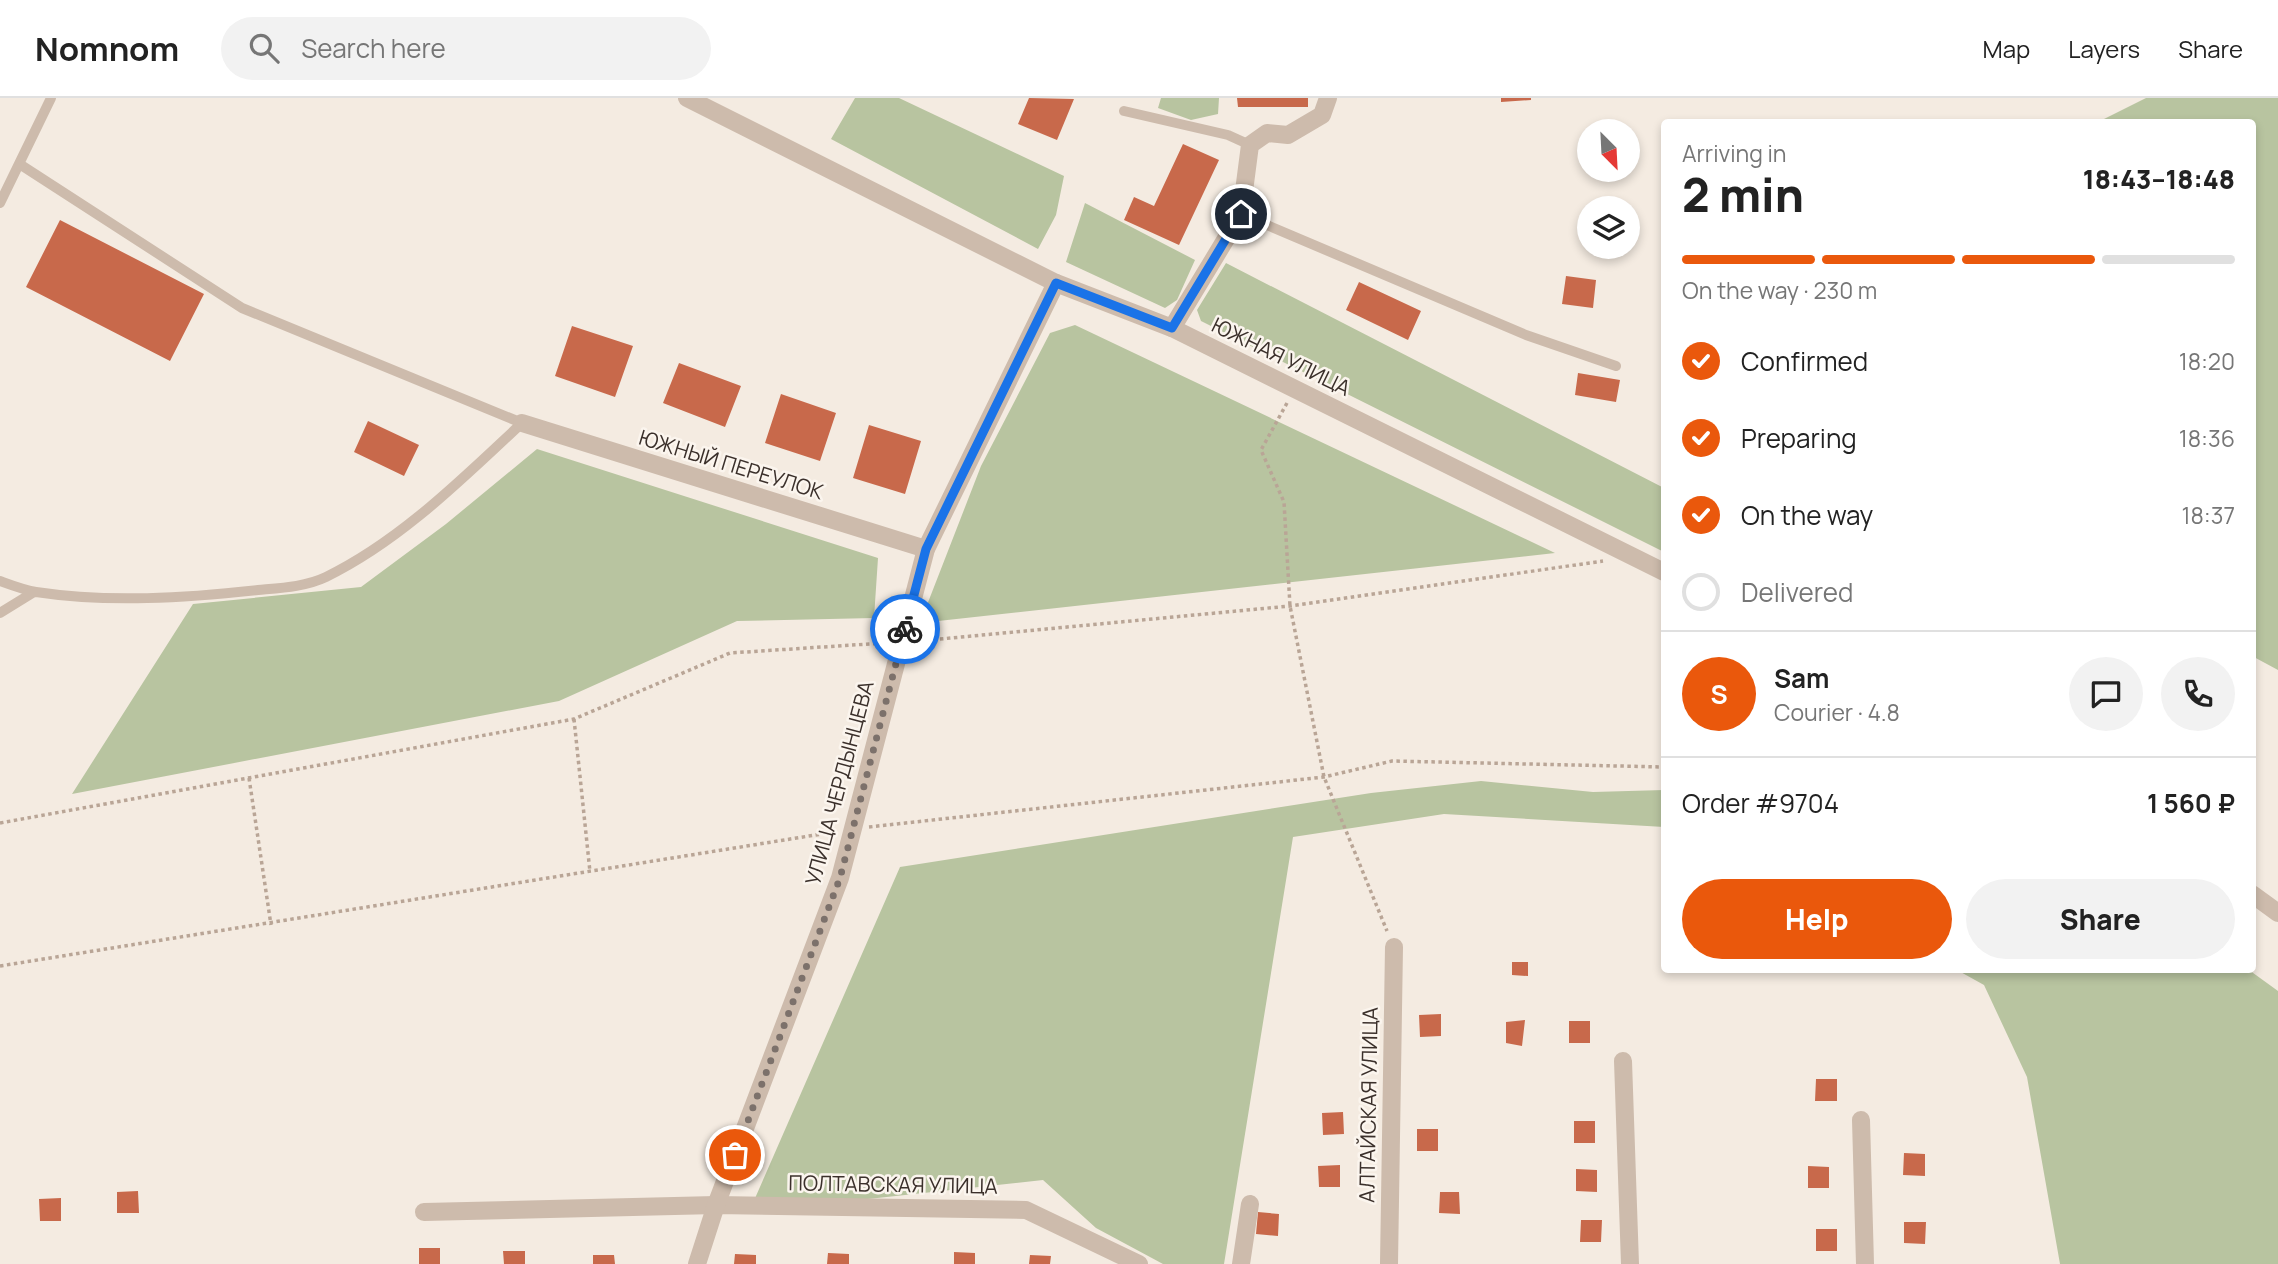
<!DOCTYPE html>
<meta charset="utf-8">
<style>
body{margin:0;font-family:Manrope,sans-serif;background:#f2f2f2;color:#222;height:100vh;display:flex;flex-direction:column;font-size:26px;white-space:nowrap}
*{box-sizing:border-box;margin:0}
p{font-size:23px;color:#767676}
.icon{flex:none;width:38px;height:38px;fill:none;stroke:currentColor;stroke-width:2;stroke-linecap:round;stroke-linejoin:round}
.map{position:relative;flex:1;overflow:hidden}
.drawer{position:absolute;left:1661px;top:21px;width:595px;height:854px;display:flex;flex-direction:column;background:#fff;border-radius:7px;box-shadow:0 4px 10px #0003}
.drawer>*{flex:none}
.needle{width:46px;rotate:156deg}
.buttons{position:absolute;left:1577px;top:21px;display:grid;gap:14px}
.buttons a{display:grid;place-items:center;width:63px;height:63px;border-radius:50%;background:#fff;box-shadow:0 4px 10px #0003;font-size:35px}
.pin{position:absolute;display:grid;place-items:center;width:60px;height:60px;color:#fff;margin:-30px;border:4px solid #fff;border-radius:50%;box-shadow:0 2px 7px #0007}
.courier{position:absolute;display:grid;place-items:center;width:70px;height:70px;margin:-35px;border:5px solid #1a73e8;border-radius:50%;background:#fff;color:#222;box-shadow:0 2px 9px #0007}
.summary em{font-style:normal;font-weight:800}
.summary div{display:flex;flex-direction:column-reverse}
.summary{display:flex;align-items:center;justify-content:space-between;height:119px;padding:0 21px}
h1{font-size:46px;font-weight:800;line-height:52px}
.bar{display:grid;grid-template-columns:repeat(4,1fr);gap:10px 7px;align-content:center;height:84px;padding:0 21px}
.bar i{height:9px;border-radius:5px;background:#e0e0e0}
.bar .current{background:#ea580c}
.bar p{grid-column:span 4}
.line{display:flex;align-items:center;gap:18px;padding:0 21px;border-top:2px solid #e0e0e0}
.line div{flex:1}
.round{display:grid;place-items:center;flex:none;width:74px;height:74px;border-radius:37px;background:#f2f2f2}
ol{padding:0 21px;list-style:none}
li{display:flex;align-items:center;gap:21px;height:77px}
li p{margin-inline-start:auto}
li .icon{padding:7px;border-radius:50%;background:#ea580c;color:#fff;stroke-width:4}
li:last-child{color:#767676}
li i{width:38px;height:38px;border:4px solid #e0e0e0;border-radius:50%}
.button{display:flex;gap:14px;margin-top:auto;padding:14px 21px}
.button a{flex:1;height:80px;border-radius:42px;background:#ea580c;color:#fff;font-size:28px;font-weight:800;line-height:80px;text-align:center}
.button a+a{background:#f2f2f2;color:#222}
header{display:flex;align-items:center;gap:42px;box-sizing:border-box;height:98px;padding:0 35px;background:#fff;border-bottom:2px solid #e0e0e0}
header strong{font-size:33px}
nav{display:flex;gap:38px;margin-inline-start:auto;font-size:24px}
.search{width:490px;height:63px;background:#f2f2f2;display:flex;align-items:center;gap:18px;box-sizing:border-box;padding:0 24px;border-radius:38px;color:#767676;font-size:26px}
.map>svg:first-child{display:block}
</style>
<header>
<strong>Nomnom</strong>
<div class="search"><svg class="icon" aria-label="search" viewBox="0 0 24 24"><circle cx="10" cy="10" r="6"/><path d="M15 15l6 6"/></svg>Search here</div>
<nav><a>Map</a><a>Layers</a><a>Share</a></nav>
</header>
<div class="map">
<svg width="2278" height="1166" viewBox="0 0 2278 1166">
<rect width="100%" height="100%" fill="#f4ebe1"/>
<!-- green -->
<path fill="#b8c4a0" d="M855 0H899L1064 78 1056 117 1038 151 831 41Z
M1161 0H1219L1218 16 1191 22 1158 10Z
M2146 0H2278V572L2252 558V24H2098Z
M1085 105 1195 162 1177 202 1165 210 1066 164Z
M1226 165 1664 390V454L1201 223 1197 212Z
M1075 227 1555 455 920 525 981 368 1050 235Z
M537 351 878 460 874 520 737 523 559 603 72 696 193 506 361 489 446 426Z
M1481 683 1593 694 1664 692V729L1444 716 1293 739 1224 1166H1163L1096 1130 1043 1082 749 1114 900 769 1371 695Z
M1957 872H2249L2278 893V1166H2060L2027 979 1984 887Z"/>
<!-- building -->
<path fill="#c8694b" d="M1029 0 1074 1 1057 42 1018 26Z
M1237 0H1308V9H1238Z
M1501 0H1531V2L1501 4Z
M1183 46 1219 62 1179 147 1124 122 1134 99 1154 108Z
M60 122 204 196 170 263 26 189Z
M1566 178 1596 182 1593 210 1562 206Z
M1359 184 1421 213 1408 242 1346 212Z
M572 228 633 248 615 299 555 278Z
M679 265 741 288 725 329 663 305Z
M1578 275 1620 282 1616 304 1575 297Z
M781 296 836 315 820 363 765 345Z
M368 323 419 347 404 378 354 354Z
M869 327 921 343 905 396 853 380Z
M1512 864H1528V878L1512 877Z
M1441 916V938L1420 939 1419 917Z
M1525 922 1522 948 1506 945V924Z
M1569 923H1590V945H1569Z
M1816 981H1837V1003H1815Z
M1343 1014 1344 1036 1323 1037 1322 1015Z
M1574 1023H1595V1045H1574Z
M1417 1031H1438V1053H1417Z
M1904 1055 1925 1056V1078L1903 1077Z
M1340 1067V1089H1319L1318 1068Z
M1808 1068 1829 1069V1090H1808Z
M1576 1071 1597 1072V1094L1576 1093Z
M138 1093 139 1115H117V1094Z
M1440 1094H1459L1460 1116 1439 1115Z
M61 1100V1123H40L39 1101Z
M1258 1114 1279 1116 1278 1138 1256 1136Z
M1581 1122H1602L1601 1144H1580Z
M1904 1124H1926L1925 1146 1904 1145Z
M1816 1131H1837V1153H1816Z
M419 1150H440V1166H419Z
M503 1153H525V1166H504Z
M954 1154 975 1155V1166H954Z
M828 1155 849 1156V1166H827Z
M735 1156 756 1157V1166H734Z
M593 1157H614L615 1166H593Z
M1030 1157 1051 1158 1050 1166H1029Z"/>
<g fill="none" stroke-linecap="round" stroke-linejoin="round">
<!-- path -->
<path stroke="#b9a596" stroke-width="3.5" stroke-dasharray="3.5 3.5" stroke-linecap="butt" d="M1287 305 1261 352 1284 404 1290 508 1324 679 1387 833
M919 543 1290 508 1603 463
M574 621 590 774
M249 680 271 827
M0 725 574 621 730 555 884 545
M869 729 1324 679 1392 663 1664 669
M0 868 834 734"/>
<!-- service -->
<path stroke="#cdbbac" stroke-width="10" d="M1124 13 1228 37 1250 47
M0 105 51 0
M1241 116 1526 237 1616 268
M0 483C11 487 24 492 36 494 108 505 186 500 258 492 280 490 305 489 326 479 400 443 462 381 522 325L242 210 21 67
M0 515 34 494"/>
<!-- minor -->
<path stroke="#cdbbac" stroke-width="18" d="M687 0 1056 185
M1172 230 1241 116 1250 47 1267 35 1288 37 1322 17 1328 0
M522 325 926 451
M1623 963 1630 1166
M1861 1022 1865 1166
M424 1114 716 1107 1026 1112 1139 1166
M1241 1166 1250 1106
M1389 1166 1394 849"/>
<!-- tertiary -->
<path stroke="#cdbbac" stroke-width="18" d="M2252 796 2278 815
M697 1166 716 1107 840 780 926 451 1056 185 1172 230 1664 474"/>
</g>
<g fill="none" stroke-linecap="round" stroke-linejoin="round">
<!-- done -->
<path stroke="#7c716b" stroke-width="7" stroke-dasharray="0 12.6" d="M735 1057 840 780 905 531"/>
<!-- route -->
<path stroke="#1a73e8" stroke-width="9" d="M905 531 926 451 1056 185 1172 230 1241 116"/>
</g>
<g text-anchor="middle" stroke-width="5" stroke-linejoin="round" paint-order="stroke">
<!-- street labels -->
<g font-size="21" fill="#3b302b" stroke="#fbf5ee">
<text transform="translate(1281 259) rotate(26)" y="7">ЮЖНАЯ УЛИЦА</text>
<text transform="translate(731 367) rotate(17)" y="7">ЮЖНЫЙ ПЕРЕУЛОК</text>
<text transform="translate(840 685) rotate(-75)" y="7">УЛИЦА ЧЕРДЫНЦЕВА</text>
<text transform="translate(1369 1007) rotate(-89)" y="7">АЛТАЙСКАЯ УЛИЦА</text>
<text transform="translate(893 1087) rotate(1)" y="7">ПОЛТАВСКАЯ УЛИЦА</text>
</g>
</g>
</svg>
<div class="buttons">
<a><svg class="needle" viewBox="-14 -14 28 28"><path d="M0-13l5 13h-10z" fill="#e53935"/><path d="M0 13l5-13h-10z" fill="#767676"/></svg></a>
<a><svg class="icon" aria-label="layers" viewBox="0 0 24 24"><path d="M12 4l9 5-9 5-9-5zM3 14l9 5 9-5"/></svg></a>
</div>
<div class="pin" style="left:735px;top:1057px;background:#ea580c"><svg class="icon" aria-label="bag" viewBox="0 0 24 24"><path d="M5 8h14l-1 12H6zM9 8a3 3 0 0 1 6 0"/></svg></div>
<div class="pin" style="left:1241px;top:116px;background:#1f2937"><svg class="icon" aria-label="home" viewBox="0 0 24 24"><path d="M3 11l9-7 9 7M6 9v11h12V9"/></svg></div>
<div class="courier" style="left:905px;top:531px"><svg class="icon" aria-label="bike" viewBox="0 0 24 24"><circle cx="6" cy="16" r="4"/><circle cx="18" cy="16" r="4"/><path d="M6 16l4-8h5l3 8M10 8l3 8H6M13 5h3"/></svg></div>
<section class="drawer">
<div class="summary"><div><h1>2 min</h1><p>Arriving in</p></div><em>18:43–18:48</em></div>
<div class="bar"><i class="current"></i><i class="current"></i><i class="current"></i><i></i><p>On the way · 230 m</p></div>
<ol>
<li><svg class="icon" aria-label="check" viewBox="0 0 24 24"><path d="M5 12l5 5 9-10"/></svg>Confirmed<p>18:20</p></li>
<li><svg class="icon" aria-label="check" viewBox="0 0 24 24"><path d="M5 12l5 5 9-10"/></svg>Preparing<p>18:36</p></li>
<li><svg class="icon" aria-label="check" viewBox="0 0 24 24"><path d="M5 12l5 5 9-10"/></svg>On the way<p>18:37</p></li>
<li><i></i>Delivered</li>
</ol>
<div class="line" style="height:126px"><b class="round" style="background:#ea580c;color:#fff">S</b><div><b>Sam</b><p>Courier · 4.8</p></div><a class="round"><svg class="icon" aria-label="chat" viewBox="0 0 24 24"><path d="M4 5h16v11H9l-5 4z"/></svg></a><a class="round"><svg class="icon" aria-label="phone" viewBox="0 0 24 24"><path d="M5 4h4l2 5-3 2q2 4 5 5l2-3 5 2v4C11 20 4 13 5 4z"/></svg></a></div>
<div class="line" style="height:91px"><div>Order #9704</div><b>1 560 ₽</b></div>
<div class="button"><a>Help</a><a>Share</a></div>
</section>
</div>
